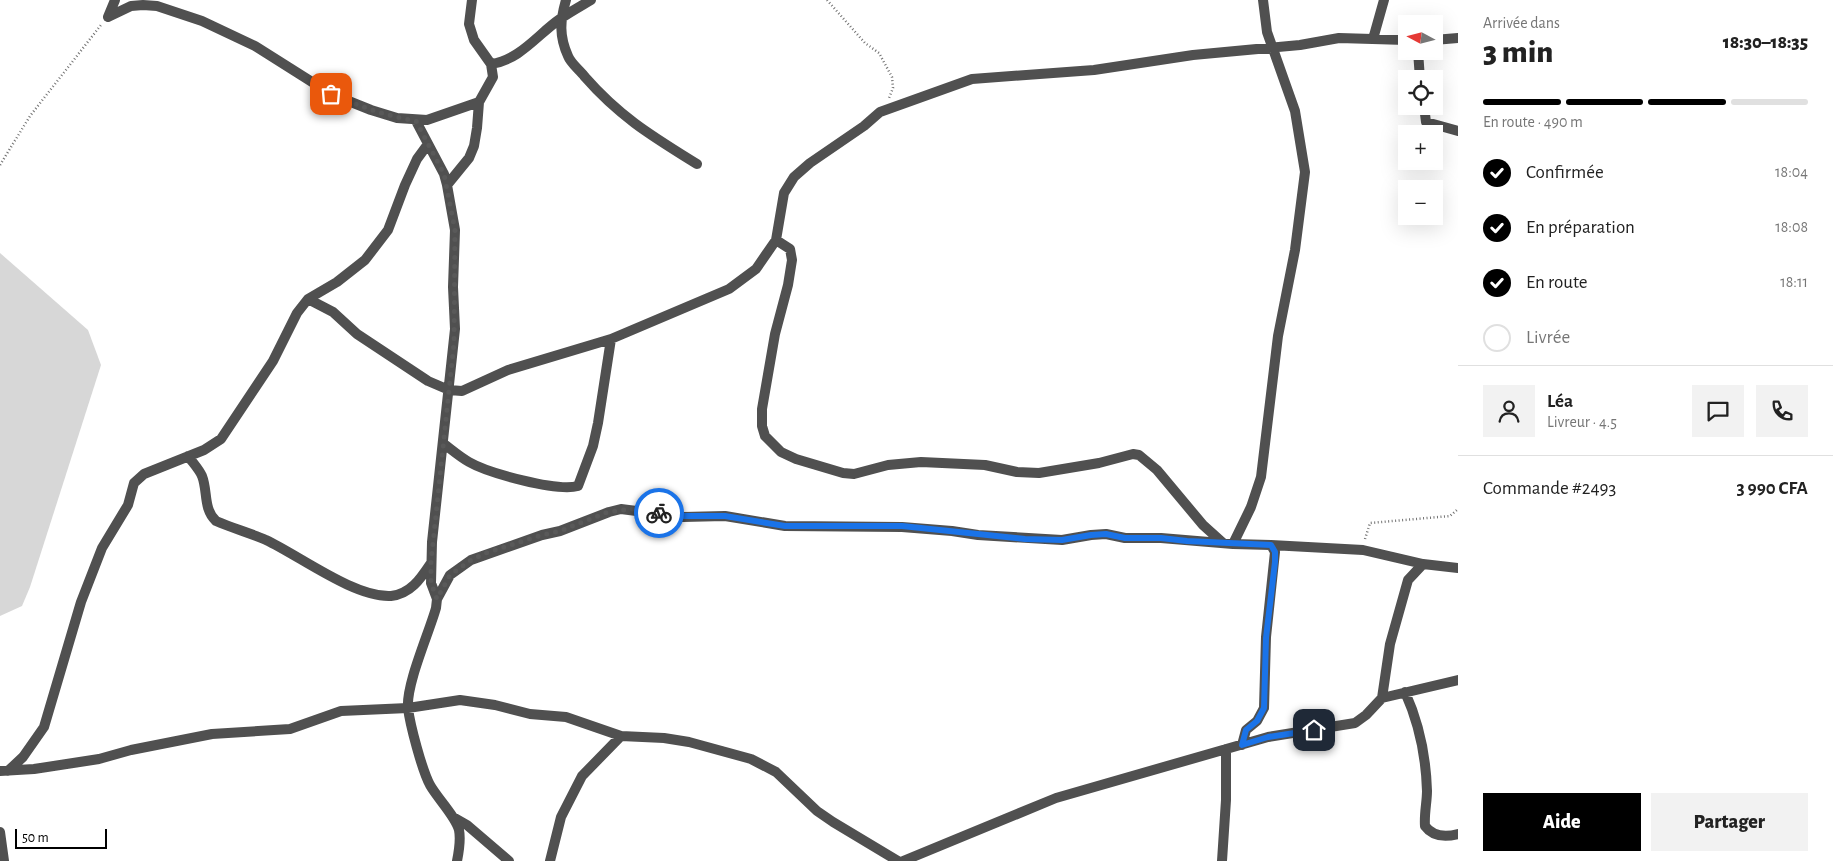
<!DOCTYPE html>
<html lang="fr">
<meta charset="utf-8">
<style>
body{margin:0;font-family:"Alegreya Sans",sans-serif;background:#f2f2f2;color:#222;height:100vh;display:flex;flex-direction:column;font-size:19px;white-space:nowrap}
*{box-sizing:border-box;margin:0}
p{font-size:16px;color:#767676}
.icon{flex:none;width:28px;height:28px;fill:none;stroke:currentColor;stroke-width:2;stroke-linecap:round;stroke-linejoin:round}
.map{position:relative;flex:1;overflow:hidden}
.side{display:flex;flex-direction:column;background:#fff;width:375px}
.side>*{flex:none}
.needle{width:32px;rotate:277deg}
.buttons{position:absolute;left:1398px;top:15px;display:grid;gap:10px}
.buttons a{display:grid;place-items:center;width:45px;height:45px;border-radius:0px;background:#fff;box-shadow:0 5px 20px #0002;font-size:25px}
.scale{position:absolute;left:15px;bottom:12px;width:92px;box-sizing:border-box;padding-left:5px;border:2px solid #000;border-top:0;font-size:14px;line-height:18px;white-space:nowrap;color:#000;-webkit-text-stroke:4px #fff;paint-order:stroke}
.pin{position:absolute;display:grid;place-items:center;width:42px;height:42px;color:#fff;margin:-21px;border-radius:10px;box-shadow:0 2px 8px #0006}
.courier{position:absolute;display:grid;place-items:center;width:50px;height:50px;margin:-25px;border:4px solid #1a73e8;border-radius:50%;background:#fff;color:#222;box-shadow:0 1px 6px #0007}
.head em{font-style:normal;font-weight:800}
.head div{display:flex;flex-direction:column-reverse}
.head{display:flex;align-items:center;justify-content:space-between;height:85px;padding:0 25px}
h1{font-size:32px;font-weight:800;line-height:38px}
.bar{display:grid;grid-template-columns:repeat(4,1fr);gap:8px 5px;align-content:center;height:60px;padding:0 25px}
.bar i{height:6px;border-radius:4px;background:#e0e0e0}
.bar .current{background:#000}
.bar p{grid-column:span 4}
.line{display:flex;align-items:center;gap:12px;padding:0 25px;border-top:1px solid #e0e0e0}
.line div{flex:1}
.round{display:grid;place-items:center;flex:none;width:52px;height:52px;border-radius:0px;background:#f2f2f2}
ol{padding:0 25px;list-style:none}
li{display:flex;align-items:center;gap:15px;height:55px}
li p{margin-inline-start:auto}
li .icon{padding:5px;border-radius:50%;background:#000;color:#fff;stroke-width:4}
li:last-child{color:#767676}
li i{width:28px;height:28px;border:2px solid #e0e0e0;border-radius:50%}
.primary-button{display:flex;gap:10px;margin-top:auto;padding:10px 25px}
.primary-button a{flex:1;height:58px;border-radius:0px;background:#000;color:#fff;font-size:20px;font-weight:800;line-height:58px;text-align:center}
.primary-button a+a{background:#f2f2f2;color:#222}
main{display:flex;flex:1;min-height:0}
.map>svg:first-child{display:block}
</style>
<main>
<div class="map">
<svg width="1458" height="861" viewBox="0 0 1458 861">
<rect width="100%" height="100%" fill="#fff"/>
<!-- green -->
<path fill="#d7d7d7" d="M0 253 88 330 101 365 30 587 22 606 0 616Z"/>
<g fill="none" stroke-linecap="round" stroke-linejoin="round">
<!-- path -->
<path stroke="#727272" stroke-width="2.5" stroke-dasharray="1 2.5" stroke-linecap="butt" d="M827 0 865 43 879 53 892 77 893 88 889 98
M0 165 30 116 101 25
M1365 539 1370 523 1450 516 1458 509"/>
<!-- minor -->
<path stroke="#505050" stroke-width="10" d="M566 0C560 21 559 36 568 56 571 64 580 70 585 77 620 117 652 136 697 164
M108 17 131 6 143 5 157 6 202 21 255 46 331 94 371 110 397 118 427 120 479 102
M108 17 115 0
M1373 39 1384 0
M1434 40 1458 38
M1418 51 1420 79
M491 64C520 60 538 34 560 19 570 12 581 6 591 0
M1424 106 1426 122 1458 131
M416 121 444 174 447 185
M308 299 333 312 357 334 428 381 449 390 462 391 508 370 611 339 729 289 756 269 776 240
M444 444C452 450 460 457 469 462 488 473 557 492 578 486L593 446 598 423 611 339
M188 456C193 463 199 469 202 476 208 491 203 509 216 521 232 528 250 533 266 540 300 556 355 598 391 596 411 594 421 578 431 563
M1223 543 1203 525 1157 470 1139 455 1133 454 1099 463 1039 473 1017 472 985 465 921 462 888 465 854 474 843 473 796 459 781 452 765 436 762 426V409L775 334 788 285 792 260 790 249 776 240 784 193 794 177 810 163 864 126 880 112 972 79 1094 70 1193 55 1300 45 1339 38 1406 40
M1271 545 1363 550 1423 564
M437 599 450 575 471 560 542 535 560 531 609 512 621 509 683 517 725 516 785 526 902 527 952 531 978 535 1062 540 1091 535 1106 534 1125 538H1161L1233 544
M1405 692C1419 723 1426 756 1427 791 1427 802 1424 814 1425 826 1433 837 1446 837 1458 834
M1382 698 1390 644 1408 580 1423 564 1458 568
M1242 745 1246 730 1257 721 1264 708 1266 637 1275 552 1271 545 1233 544 1251 507 1261 477 1278 336 1295 250 1305 172 1295 111 1267 32 1263 0
M0 771 34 769 99 759 131 750 212 734 290 729 341 711 408 708 460 700 495 705 530 714 566 717 621 736 664 738 689 742 751 759 776 772 817 811 833 822 898 861
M8 771 23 757 44 727 81 602 102 548 128 505 134 483 144 474 204 450 221 439 273 361 297 313 308 299 337 282 365 260 388 230 405 185 417 159 428 144
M453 817 467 825 509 861
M0 832 4 861
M457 861C459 851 461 840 459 830 456 817 438 799 430 785 422 770 410 725 408 708 406 684 429 633 436 608L437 599 431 583 432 542 455 329 453 287 455 230 447 185 469 158 474 146 477 128 479 102 493 77 491 64 474 40 469 24 472 0
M550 861 561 817 582 776 621 736
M903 861 1056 798 1268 737 1355 723 1366 715 1382 698 1458 680
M1222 861 1226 800V749"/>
</g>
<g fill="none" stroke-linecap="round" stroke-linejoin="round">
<!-- done -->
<path stroke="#595959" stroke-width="5" stroke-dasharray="0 9" d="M331 94C359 106 386 116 416 121L444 174 455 230 454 343 431 562V583L437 599 450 575 471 560 486 553 542 535 560 531 608 512 632 509 659 513"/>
<!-- route -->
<path stroke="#1a73e8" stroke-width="6" d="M659 513 683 516H725L785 526H902L1025 539 1062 540 1091 535 1106 534 1125 538H1161L1187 541 1271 545 1275 552V562L1266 638 1264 708 1257 721 1246 730 1242 745 1268 737 1314 730"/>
</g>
</svg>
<div class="buttons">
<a><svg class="needle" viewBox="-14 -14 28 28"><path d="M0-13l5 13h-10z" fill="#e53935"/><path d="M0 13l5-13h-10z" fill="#767676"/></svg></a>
<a><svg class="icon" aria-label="locate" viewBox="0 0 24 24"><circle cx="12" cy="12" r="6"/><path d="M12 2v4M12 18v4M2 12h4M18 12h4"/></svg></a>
<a>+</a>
<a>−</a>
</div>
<div class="scale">50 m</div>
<div class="pin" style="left:331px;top:94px;background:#ea580c"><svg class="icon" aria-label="bag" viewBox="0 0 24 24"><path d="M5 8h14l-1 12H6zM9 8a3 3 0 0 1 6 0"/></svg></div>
<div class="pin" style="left:1314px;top:730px;background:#1f2937"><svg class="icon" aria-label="home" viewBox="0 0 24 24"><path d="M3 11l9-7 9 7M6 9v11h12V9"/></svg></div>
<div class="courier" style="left:659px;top:513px"><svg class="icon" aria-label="bike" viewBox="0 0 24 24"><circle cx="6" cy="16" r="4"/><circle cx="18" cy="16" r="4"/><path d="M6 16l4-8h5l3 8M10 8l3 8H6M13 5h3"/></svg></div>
</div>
<section class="side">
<div class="head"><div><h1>3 min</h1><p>Arrivée dans</p></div><em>18:30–18:35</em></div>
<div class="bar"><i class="current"></i><i class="current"></i><i class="current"></i><i></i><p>En route · 490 m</p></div>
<ol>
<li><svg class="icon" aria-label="check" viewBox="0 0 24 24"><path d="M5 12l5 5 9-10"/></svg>Confirmée<p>18:04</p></li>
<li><svg class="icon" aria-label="check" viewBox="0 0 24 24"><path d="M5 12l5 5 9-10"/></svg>En préparation<p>18:08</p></li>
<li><svg class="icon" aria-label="check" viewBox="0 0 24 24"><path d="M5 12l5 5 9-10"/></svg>En route<p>18:11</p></li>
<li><i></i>Livrée</li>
</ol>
<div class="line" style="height:90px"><a class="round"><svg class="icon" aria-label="person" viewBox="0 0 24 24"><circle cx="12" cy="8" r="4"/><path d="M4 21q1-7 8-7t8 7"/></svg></a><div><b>Léa</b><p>Livreur · 4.5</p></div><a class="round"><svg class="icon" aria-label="chat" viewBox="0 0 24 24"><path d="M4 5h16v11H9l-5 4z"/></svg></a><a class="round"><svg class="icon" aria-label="phone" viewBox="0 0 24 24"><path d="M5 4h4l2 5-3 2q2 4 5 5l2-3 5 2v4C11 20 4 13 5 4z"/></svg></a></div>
<div class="line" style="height:65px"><div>Commande #2493</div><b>3 990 CFA</b></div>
<div class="primary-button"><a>Aide</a><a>Partager</a></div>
</section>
</main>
